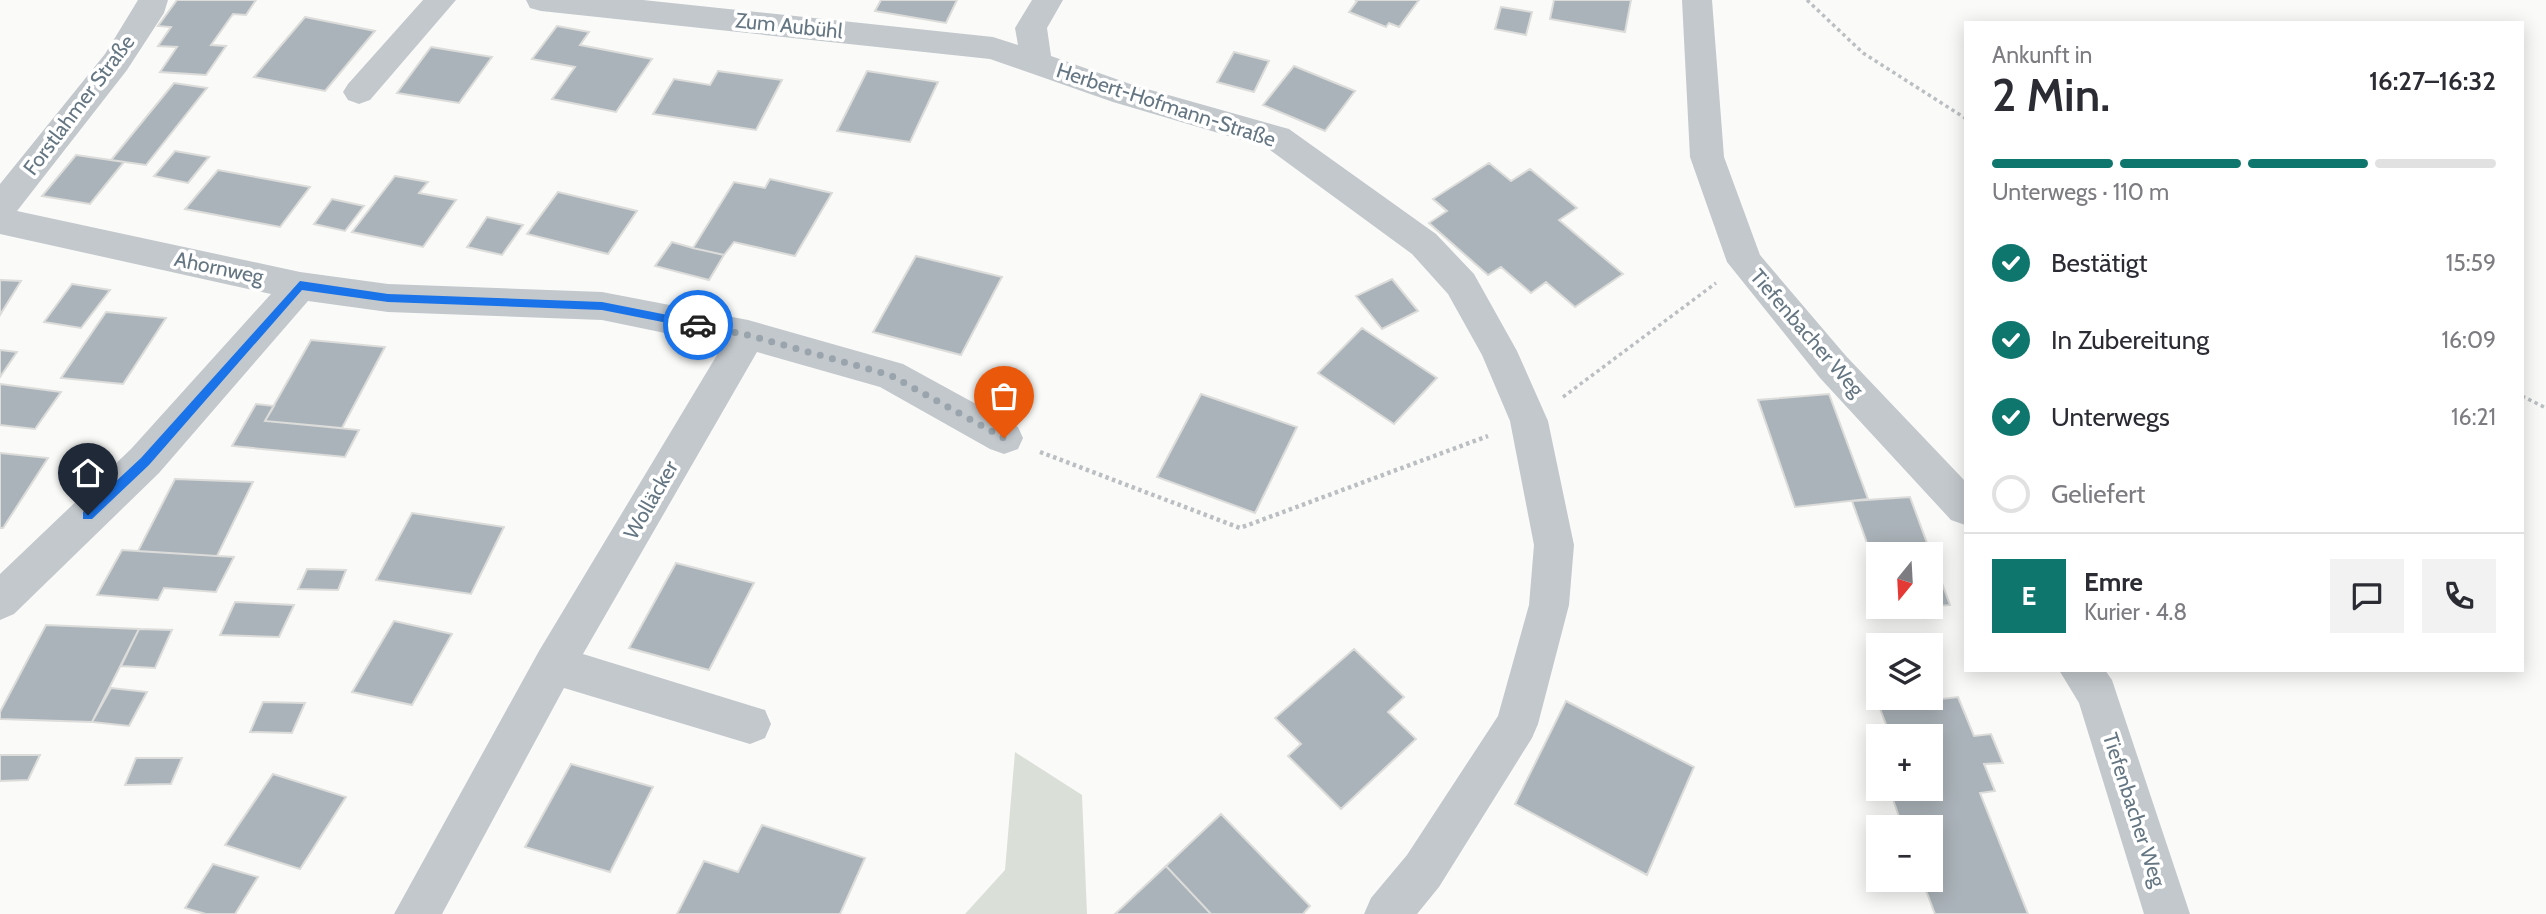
<!DOCTYPE html>
<html lang="de">
<meta charset="utf-8">
<style>
body{margin:0;font-family:Cabin,sans-serif;background:#f2f2f3;color:#2b2b33;height:100vh;display:flex;flex-direction:column;font-size:26px;white-space:nowrap}
*{box-sizing:border-box;margin:0}
p{font-size:23px;color:#7c7c81}
.icon{flex:none;width:38px;height:38px;fill:none;stroke:currentColor;stroke-width:2;stroke-linecap:round;stroke-linejoin:round}
.map{position:relative;flex:1;overflow:hidden}
.details{position:absolute;left:1964px;top:21px;width:560px;height:651px;display:flex;flex-direction:column;background:#fff;border-radius:0px;box-shadow:0 4px 18px #0003}
.details>*{flex:none}
.needle{width:46px;rotate:198deg}
.controls{position:absolute;left:1866px;top:542px;display:grid;gap:14px}
.controls a{display:grid;place-items:center;width:77px;height:77px;border-radius:0px;background:#fff;box-shadow:0 4px 18px #0003;font-size:35px}
.pin{position:absolute;display:grid;place-items:center;width:60px;height:60px;color:#fff;margin:-72px -30px;border-radius:50% 50% 50% 0;rotate:-45deg;box-shadow:0 0 7px #0007}
.pin .icon{rotate:45deg}
.courier{position:absolute;display:grid;place-items:center;width:70px;height:70px;margin:-35px;border:5px solid #1a73e8;border-radius:50%;background:#fff;color:#222;box-shadow:0 2px 9px #0007}
.overview em{font-style:normal;font-weight:600}
.overview div{display:flex;flex-direction:column-reverse}
.overview{display:flex;align-items:center;justify-content:space-between;height:119px;padding:0 28px}
h1{font-size:46px;font-weight:600;line-height:52px}
.bar{display:grid;grid-template-columns:repeat(4,1fr);gap:10px 7px;align-content:center;height:84px;padding:0 28px}
.bar i{height:9px;border-radius:5px;background:#e1e1e2}
.bar .active{background:#0f766e}
.bar p{grid-column:span 4}
.line{display:flex;align-items:center;gap:18px;padding:0 28px;border-top:2px solid #e1e1e2}
.line div{flex:1}
.round{display:grid;place-items:center;flex:none;width:74px;height:74px;border-radius:0px;background:#f2f2f3}
ol{padding:0 28px;list-style:none}
li{display:flex;align-items:center;gap:21px;height:77px}
li p{margin-inline-start:auto}
li .icon{padding:7px;border-radius:50%;background:#0f766e;color:#fff;stroke-width:4}
li:last-child{color:#7c7c81}
li i{width:38px;height:38px;border:4px solid #e1e1e2;border-radius:50%}
.map>svg:first-child{display:block}
</style>
<div class="map">
<svg width="2546" height="914" viewBox="0 0 2546 914">
<rect width="100%" height="100%" fill="#fafaf8"/>
<!-- green -->
<path fill="#dadfd7" d="M1015 752 1082 795 1087 914H965L1005 870Z"/>
<!-- building -->
<path fill="#aab3b9" stroke="#dcdcda" stroke-width="2" d="M177 0H256L246 15 233 14 211 45 226 46 206 75 160 72 177 47 158 46 171 27 158 26Z
M881 0H957L946 23 875 11Z
M1355 0H1419L1399 27 1389 23 1386 27 1349 12 1357 1Z
M1554 0H1631L1625 32 1550 19Z
M1501 7 1532 12 1526 35 1495 29Z
M305 17 375 31 325 91 254 77Z
M557 26 589 32 580 45 652 59 616 112 552 99 575 67 532 59Z
M431 47 492 57 459 103 397 93Z
M1234 52 1269 61 1254 92 1217 82Z
M1294 66 1355 91 1325 131 1263 105Z
M718 71 782 80 756 130 653 114 674 79 710 85Z
M867 71 938 82 910 142 837 131Z
M174 83 207 88 146 165 111 160Z
M175 151 209 157 188 183 154 176Z
M76 155 124 162 90 204 42 196Z
M1489 163 1511 181 1530 169 1577 208 1559 220 1623 274 1575 307 1546 282 1531 293 1501 267 1488 275 1429 223 1447 211 1433 199Z
M218 170 310 187 280 227 185 209Z
M395 176 428 182 419 193 456 200 423 247 352 232Z
M770 179 832 193 795 256 734 242 724 255 693 248 734 182 765 188Z
M558 192 637 211 608 254 527 234Z
M332 199 364 206 345 231 314 224Z
M487 217 523 225 502 255 467 247Z
M672 242 693 248 724 255 709 280 655 266Z
M916 256 1002 277 961 355 873 332Z
M1392 279 1418 311 1382 329 1356 296Z
M0 280 21 281 0 315Z
M72 284 110 290 81 328 44 322Z
M106 312 166 318 123 384 61 378Z
M1362 328 1437 378 1394 424 1318 373Z
M311 340 385 347 342 428 265 421Z
M0 350 17 352 0 377Z
M0 384 61 392 35 429 0 425Z
M1201 394 1297 427 1255 513 1157 477Z
M1829 394 1868 499 1795 507 1758 400Z
M256 404 274 406 265 421 359 430 345 457 232 446Z
M0 453 48 458 3 528H0Z
M175 479 253 482 217 556 138 551Z
M1910 497 1950 605 1930 607V555H1878V574L1852 501Z
M412 513 504 527 471 594 376 580Z
M122 550 217 556 234 557 216 592 164 588 158 600 97 595Z
M676 563 754 583 709 670 629 648Z
M307 569 346 570 338 590 298 589Z
M235 602 294 605 279 637 220 635Z
M394 621 452 634 412 705 352 692Z
M46 625 139 629 92 722 0 719V712Z
M139 629 172 630 155 668 121 666Z
M1354 649 1404 697 1388 712 1416 739 1341 809 1288 756 1301 744 1275 718Z
M111 688 147 692 129 726 92 722Z
M1958 697 1974 736 1991 734 2003 763 1984 764 1995 791 1980 793 2028 914H1935L1922 880H1930V828H1903L1890 791 1930 789V737H1891L1879 706Z
M1566 701 1694 767 1647 875 1515 804Z
M263 702 305 703 292 733 250 732Z
M0 755H40L28 780 0 781Z
M136 758H182L171 784 125 785Z
M571 764 653 787 610 872 525 847Z
M273 774 346 797 300 869 225 845Z
M1221 814 1310 906 1303 914H1211L1166 866Z
M762 825 865 858 840 914H677L704 861 738 872Z
M213 864 258 877 235 914H206L185 908Z
M1166 866 1211 914H1115Z"/>
<g fill="none" stroke-linecap="round" stroke-linejoin="round">
<!-- path-far1 -->
<path stroke="#bbbfc2" stroke-width="3.5" stroke-dasharray="3.5 3.5" stroke-linecap="butt" d="M1807 0 1863 53 1965 118
M2522 396 2546 408
M1563 397 1716 283"/>
<!-- path -->
<path stroke="#bbbfc2" stroke-width="4.5" stroke-dasharray="3.5 3.5" stroke-linecap="butt" d="M1040 452 1240 528 1488 436"/>
<!-- minor -->
<path fill="#c3c8cc" fill-rule="evenodd" d="M138 0H168L164 13 127 70 17 211 300 272 388 284 602 292 748 320 903 364 1018 427 1023 438 1018 449 1004 454 990 449 880 387 757 352 583 654 765 710 771 724 765 738 750 744 564 688 442 914H394L539 651 723 345 602 320 388 312 308 301 159 473 14 614 0 620V574L131 449 271 294 0 234V184L105 54Z
M423 0H456L370 100 359 104 348 100 343 92 348 84Z
M526 0H643L993 37 1018 45 1015 28 1032 0H1063L1047 28 1051 56 1133 85 1289 129 1436 234 1474 274 1517 351 1548 421 1574 545 1569 605 1538 724 1532 738 1439 887 1417 914H1364L1371 898 1407 855 1498 716 1529 605 1534 545 1510 421 1482 355 1448 294 1412 254 1266 147 1113 102 990 59 541 11 530 8Z
M1682 0H1712L1724 157 1760 255 1846 356 1965 481V525L1951 520 1820 378 1727 262 1690 157Z
M2059 670H2105L2112 680 2190 914H2144L2079 703Z"/>
</g>
<!-- route -->
<path fill="#1a73e8" d="M300 281 388 294 602 302 698 321 703 325 698 329 602 310 388 302 302 290 149 465 92 519H83V512L141 458Z"/>
<g fill="none" stroke-linecap="round" stroke-linejoin="round">
<!-- done -->
<path stroke="#99a4ac" stroke-width="7" stroke-dasharray="0 12.6" d="M698 325 748 335 890 375 1004 438"/>
</g>
<g text-anchor="middle" stroke-width="7" stroke-linejoin="round" paint-order="stroke">
<!-- street labels -->
<g font-size="21" fill="#657683" stroke="#fff">
<text transform="translate(789 26) rotate(6)" y="7">Zum Aubühl</text>
<text transform="translate(79 105) rotate(-53)" y="7">Forstlahmer Straße</text>
<text transform="translate(1166 105) rotate(18)" y="7">Herbert-Hofmann-Straße</text>
<text transform="translate(219 268) rotate(12)" y="7">Ahornweg</text>
<text transform="translate(1807 333) rotate(49)" y="7">Tiefenbacher Weg</text>
<text transform="translate(651 500) rotate(-60)" y="7">Wolläcker</text>
<text transform="translate(2134 810) rotate(72)" y="7">Tiefenbacher Weg</text>
</g>
</g>
</svg>
<div class="controls">
<a><svg class="needle" viewBox="-14 -14 28 28"><path d="M0-13l5 13h-10z" fill="#e53935"/><path d="M0 13l5-13h-10z" fill="#7c7c81"/></svg></a>
<a><svg class="icon" aria-label="layers" viewBox="0 0 24 24"><path d="M12 4l9 5-9 5-9-5zM3 14l9 5 9-5"/></svg></a>
<a>+</a>
<a>−</a>
</div>
<div class="pin" style="left:1004px;top:438px;background:#ea580c"><svg class="icon" aria-label="bag" viewBox="0 0 24 24"><path d="M5 8h14l-1 12H6zM9 8a3 3 0 0 1 6 0"/></svg></div>
<div class="pin" style="left:88px;top:515px;background:#1f2937"><svg class="icon" aria-label="home" viewBox="0 0 24 24"><path d="M3 11l9-7 9 7M6 9v11h12V9"/></svg></div>
<div class="courier" style="left:698px;top:325px"><svg class="icon" aria-label="car" viewBox="0 0 24 24"><path d="M5 17H2v-5l4-1 3-4h7l3 4 3 1v5h-3M9 17h6M6 11h13"/><circle cx="7" cy="17" r="2"/><circle cx="17" cy="17" r="2"/></svg></div>
<section class="details">
<div class="overview"><div><h1>2 Min.</h1><p>Ankunft in</p></div><em>16:27–16:32</em></div>
<div class="bar"><i class="active"></i><i class="active"></i><i class="active"></i><i></i><p>Unterwegs · 110 m</p></div>
<ol>
<li><svg class="icon" aria-label="check" viewBox="0 0 24 24"><path d="M5 12l5 5 9-10"/></svg>Bestätigt<p>15:59</p></li>
<li><svg class="icon" aria-label="check" viewBox="0 0 24 24"><path d="M5 12l5 5 9-10"/></svg>In Zubereitung<p>16:09</p></li>
<li><svg class="icon" aria-label="check" viewBox="0 0 24 24"><path d="M5 12l5 5 9-10"/></svg>Unterwegs<p>16:21</p></li>
<li><i></i>Geliefert</li>
</ol>
<div class="line" style="height:126px"><b class="round" style="background:#0f766e;color:#fff">E</b><div><b>Emre</b><p>Kurier · 4.8</p></div><a class="round"><svg class="icon" aria-label="chat" viewBox="0 0 24 24"><path d="M4 5h16v11H9l-5 4z"/></svg></a><a class="round"><svg class="icon" aria-label="phone" viewBox="0 0 24 24"><path d="M5 4h4l2 5-3 2q2 4 5 5l2-3 5 2v4C11 20 4 13 5 4z"/></svg></a></div>
</section>
</div>
